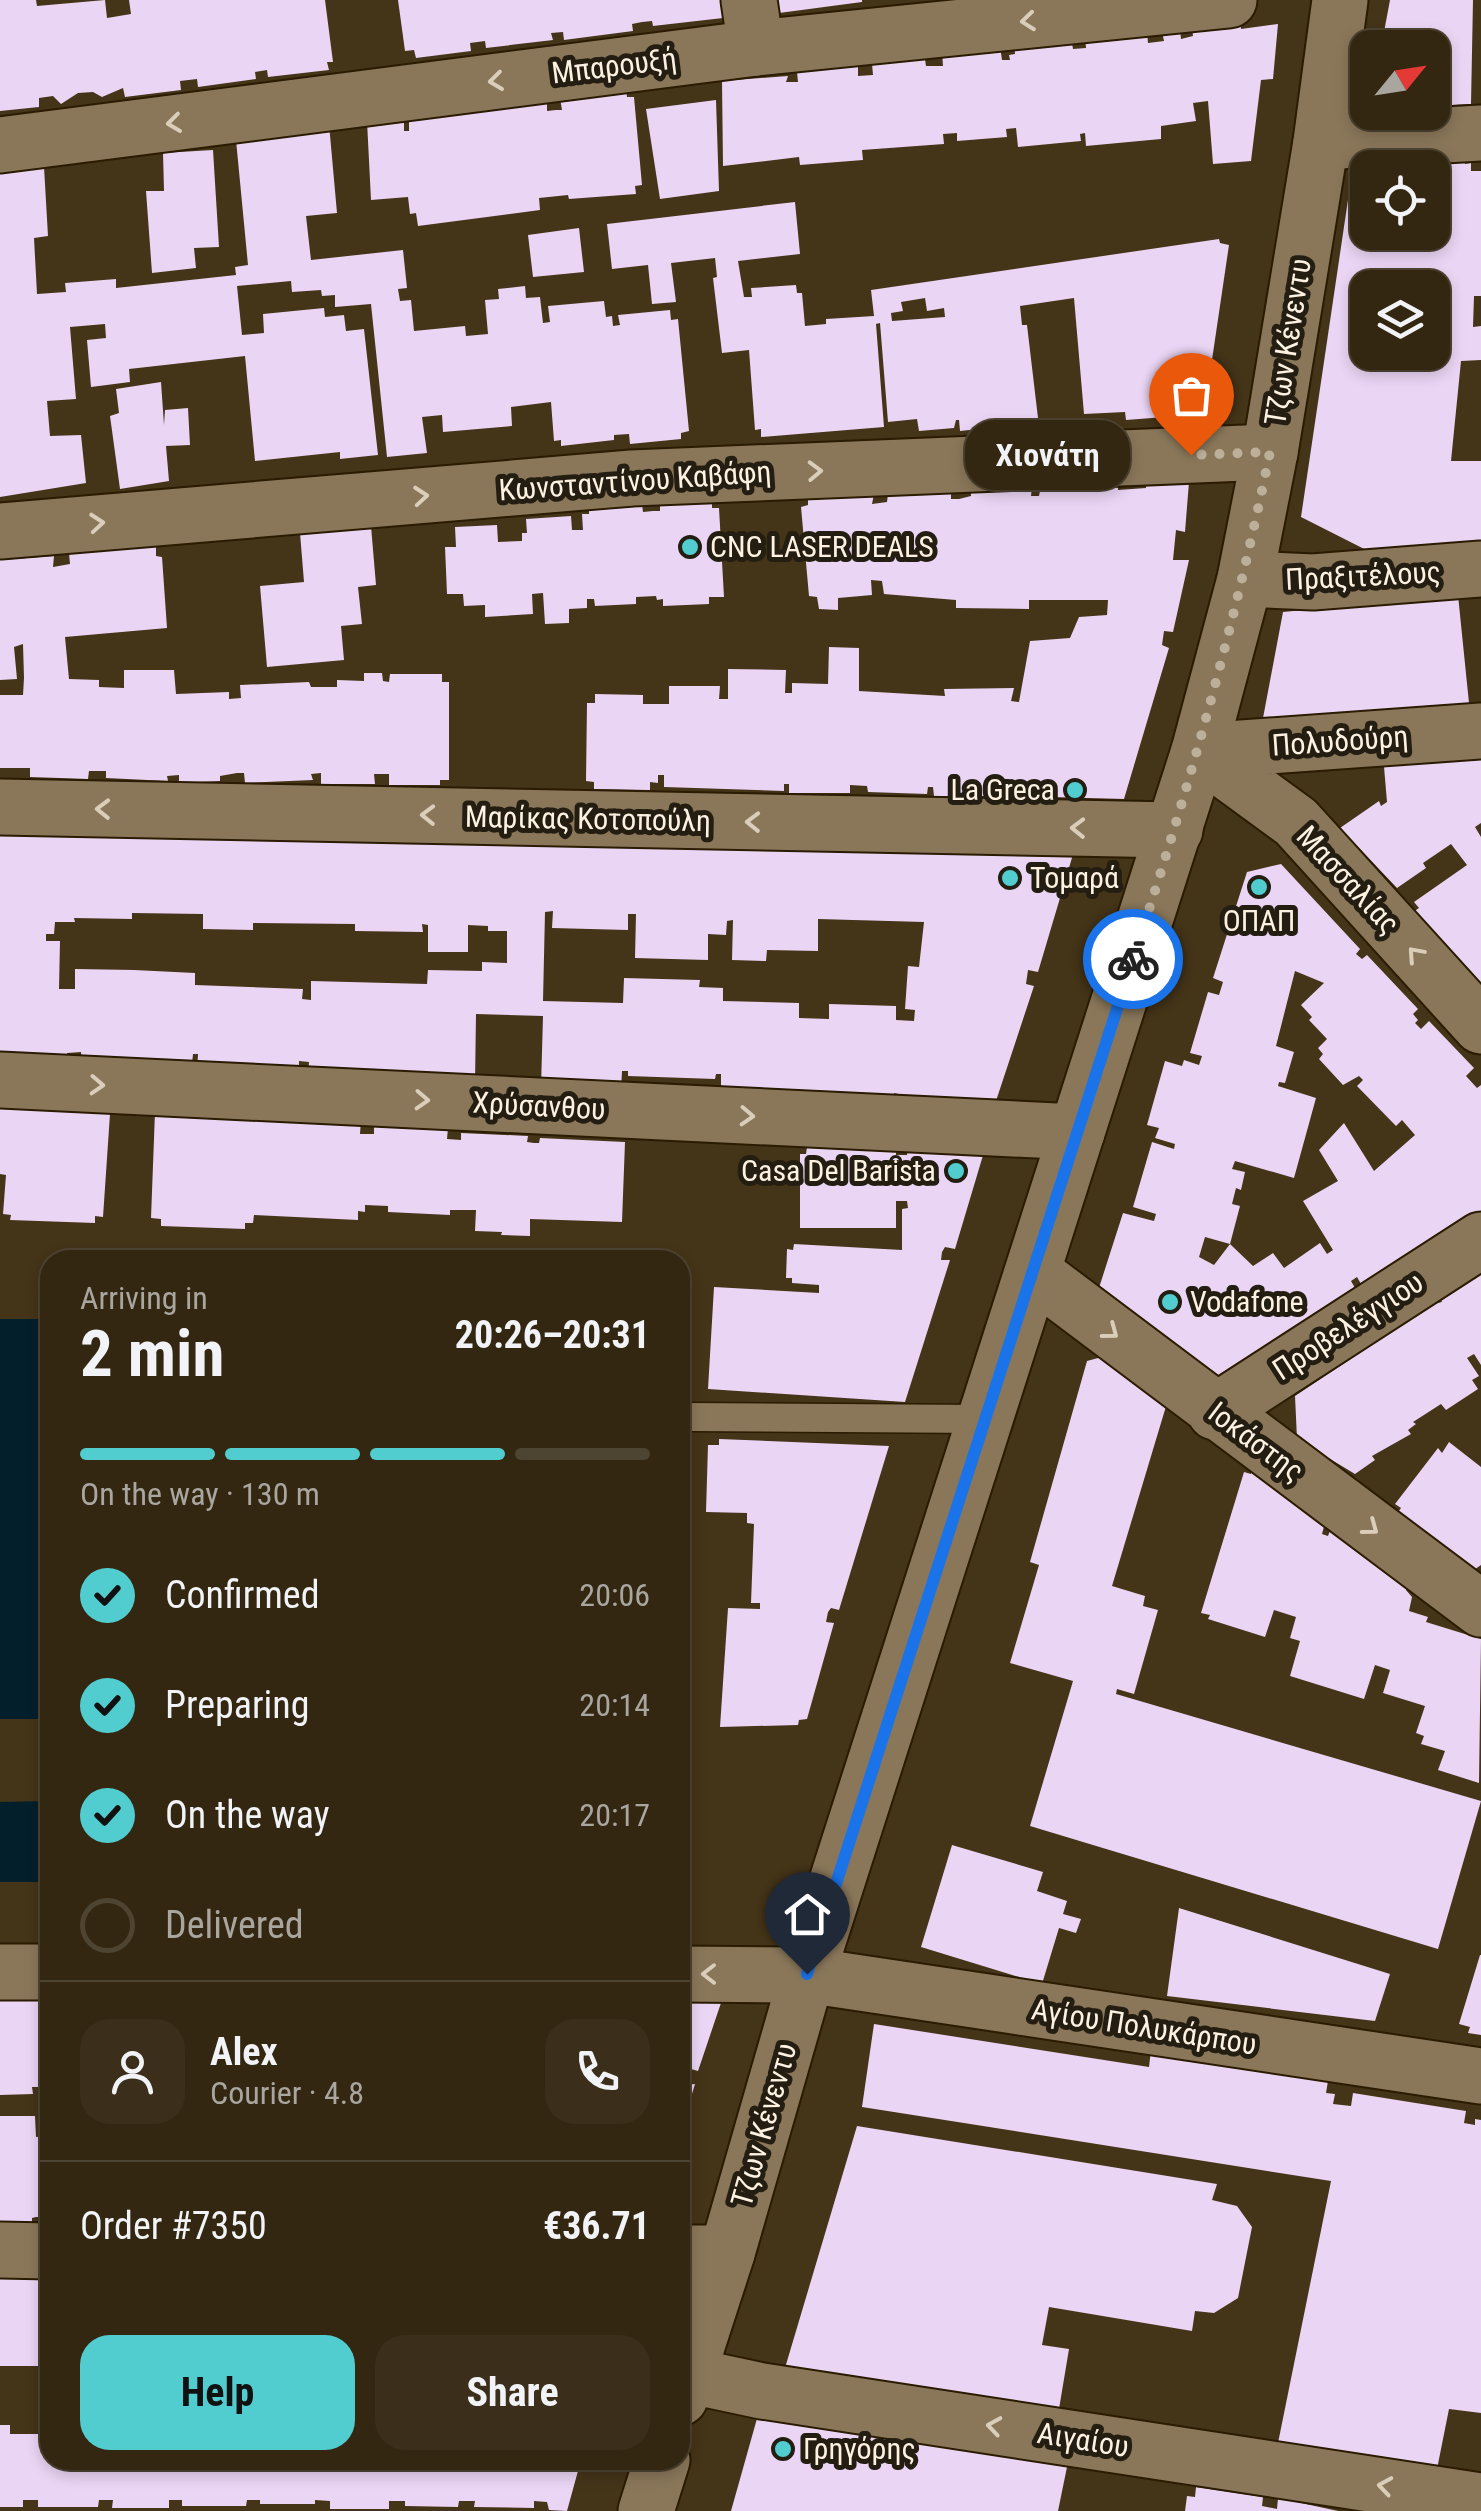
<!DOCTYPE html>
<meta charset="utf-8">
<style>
body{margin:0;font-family:"Roboto Condensed",sans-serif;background:#3b2f1b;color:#f1f3f6;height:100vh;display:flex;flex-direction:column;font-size:38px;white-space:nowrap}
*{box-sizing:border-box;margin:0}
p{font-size:32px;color:#a9a59f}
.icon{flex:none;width:55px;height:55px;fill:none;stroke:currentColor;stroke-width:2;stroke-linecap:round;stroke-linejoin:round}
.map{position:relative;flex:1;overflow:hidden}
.details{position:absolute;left:40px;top:1250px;width:650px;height:1220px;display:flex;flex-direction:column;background:#332712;border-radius:30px;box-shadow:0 5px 15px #0003,0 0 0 2px #4e4432}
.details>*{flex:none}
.needle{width:65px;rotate:60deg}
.fabs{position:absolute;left:1350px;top:30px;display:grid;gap:20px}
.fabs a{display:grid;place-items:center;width:100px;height:100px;border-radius:20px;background:#332712;box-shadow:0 5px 15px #0003,0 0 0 2px #4e4432;font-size:50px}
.pin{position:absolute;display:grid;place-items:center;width:85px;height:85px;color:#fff;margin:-102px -42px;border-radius:50% 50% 50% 0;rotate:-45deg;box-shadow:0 0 10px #0007}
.pin .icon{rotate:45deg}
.courier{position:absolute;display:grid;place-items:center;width:100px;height:100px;margin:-50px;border:8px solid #1a73e8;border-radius:50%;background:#fff;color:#222;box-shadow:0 2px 12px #0007}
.bubble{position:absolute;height:70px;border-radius:30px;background:#332712;box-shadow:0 5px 15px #0003,0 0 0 2px #4e4432;font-size:32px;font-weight:700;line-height:70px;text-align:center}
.overview em{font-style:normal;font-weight:700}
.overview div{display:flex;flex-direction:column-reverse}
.overview{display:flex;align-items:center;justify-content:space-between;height:170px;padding:0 40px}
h1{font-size:65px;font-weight:700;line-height:75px}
.bar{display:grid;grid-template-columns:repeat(4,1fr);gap:15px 10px;align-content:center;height:120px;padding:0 40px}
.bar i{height:12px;border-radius:8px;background:#4e4432}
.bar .selected{background:#52cdcf}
.bar p{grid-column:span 4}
.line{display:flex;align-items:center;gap:25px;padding:0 40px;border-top:2px solid #4e4432}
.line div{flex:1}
.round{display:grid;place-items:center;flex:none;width:105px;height:105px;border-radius:30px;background:#3b2f1b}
ol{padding:0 40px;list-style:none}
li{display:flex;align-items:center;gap:30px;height:110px}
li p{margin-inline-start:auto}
li .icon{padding:10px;border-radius:50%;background:#52cdcf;color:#111;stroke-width:4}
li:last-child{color:#a9a59f}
li i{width:55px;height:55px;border:5px solid #4e4432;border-radius:50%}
.primary-button{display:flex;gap:20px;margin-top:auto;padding:20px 40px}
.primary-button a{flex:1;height:115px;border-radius:30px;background:#52cdcf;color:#111;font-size:40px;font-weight:700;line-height:115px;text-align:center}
.primary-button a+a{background:#3b2f1b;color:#f1f3f6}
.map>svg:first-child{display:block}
</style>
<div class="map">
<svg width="1481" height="2511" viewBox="0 0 1481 2511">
<rect width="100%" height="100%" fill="#443418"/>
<!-- water -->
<path fill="#031f2b" d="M0 1319H50V1719H0Z
M50 1801V1882H0V1802Z"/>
<!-- building -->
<path fill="#ead5f4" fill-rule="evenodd" d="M0 0H36L37 6 105 0 107 18 131 14 129 0H325L333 62H327L329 70 268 77 267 70 255 72 256 79 198 87 197 79 180 81 181 90 125 97 123 88 102 97 93 92 78 93 61 104 53 96 39 98V107L0 111Z
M398 0H721L723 18 653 26 652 21 642 22 632 24 633 31 564 40 563 32 551 33 553 40 486 48 485 41 470 43 471 51 416 58 414 50 405 51Z
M777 0H862V2L779 13Z
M1390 0H1473L1471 104 1432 106V48H1381Z
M1240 20 1241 29 1278 24 1273 79 1261 80 1251 161 1213 164 1208 101 1193 103 1196 121 1161 126V139L1086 146 1085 133 1080 134 1081 141 1018 147 1016 128 1006 129 1007 137 957 141V133L943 134 944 144 862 150 863 160 800 165 799 157 723 166 722 81 788 76 786 82H798L797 72 858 66V76L873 75 872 64 925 59 926 66H943L942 51 1000 46 1002 60H1010L1009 55 1015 54 1014 42 1071 37 1073 49 1086 48 1085 37 1147 32 1148 43 1164 41 1162 32 1180 29 1181 39 1193 36 1192 27Z
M626 89 627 97H634L642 185 635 186 636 194 569 199 568 195 539 198 540 210 418 226 416 213 410 214 408 197 371 200 367 121 404 120V131H409V118L547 103V111L556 110H562L560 98Z
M716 100 719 191 660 199 646 109Z
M329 124 337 213 306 216 311 260 403 250 407 288 398 289 400 301 411 300 414 331 465 326 466 336 488 334 485 300 499 299 498 289 525 286 526 298 540 297 543 323 550 322 548 306 604 301 606 317 612 316 613 326 620 325 618 315 670 310 671 320 678 319 689 431 681 433V439L630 444 629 434 614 435V440L561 446V440L554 441 551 402 511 407 512 426 443 432 442 415 422 417 427 453 387 457 371 304 335 307V295L322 296 321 290 292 292 291 281 237 286 242 335 264 333 263 314 324 308 325 317 344 315 346 331 364 329 378 455 340 459V452L255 461 245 356 129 369 130 382 91 387 87 340 106 338 105 324 70 327 76 399 47 401 50 436 81 435 86 483 0 497V173L44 167 48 236 34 238 37 294 66 292 65 283 116 279V288L236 275 235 267 248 265 236 140Z
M213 150 219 247 194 248 196 268 152 273 146 191H164L163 153Z
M1464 156 1465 164 1471 163V171H1481V296H1474L1473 327 1481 326V360L1461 361 1451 461H1481V550L1382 558 1301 517 1353 166ZM1368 168H1432V232H1368ZM1368 288H1432V352H1368Z
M795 202 800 254 738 261 744 297H752L751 288 796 285 797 293H802L805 326 826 324V319L874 316 871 290 1219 239 1220 243 1229 245 1204 414 1126 420 1125 412 1084 414 1074 298 1020 306 1022 325H1027L1038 418 1028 419V424L960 431 959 420H956L954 428 919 431 917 419 888 422 880 323 876 324 884 427 761 437V429L755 430 749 350 722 353 713 278 717 277 715 258 671 263 676 302 652 304 648 265 612 269 607 224ZM925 298 927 311 944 308 945 317 892 321 891 313 903 311 901 302Z
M579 228 584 272 533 277 528 235Z
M161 382 164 425 165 410 188 408 190 445 166 446 169 481 120 489 110 416 119 413 116 389Z
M1189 482 1185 532 1176 530 1173 560H1189L1173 632 1164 631 1162 645 1169 648 1124 799 1017 796V789L1000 791 998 796H934L933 787H928L927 794 868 792 867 786 850 785V793H789V784H784V791L664 787V775H658V783L650 782V790L594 789V782L586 781 587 703H595V694L643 695V704H669V686H720L719 699H728V669L786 670 785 693H792V683L828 684 829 647 859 648V691L945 696 944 689 1014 688 1011 701 1019 702 1030 641 1070 638 1079 617 1107 615 1108 600H1029V609L956 608V600L884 594 882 581 871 580 872 595 838 598V610L819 609 817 597 809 596 801 507 808 505V499L874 494 872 504 887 502 888 494 951 492V499H959L971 496V490L1032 487 1031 496H1039L1040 491 1118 485V490L1146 488V483Z
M712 502V508H719L724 597H709V604L663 606V599L657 600 656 596 636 597V604L595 606 594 599H587V608L569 609V623L545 624 543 593 532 594 533 614 485 617V605L464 606 463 594H447L445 547H456L455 527 497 525 498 542 522 541V533H527L526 519 571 516 572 530H583L582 514H589V506L642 504 643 512 653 511H660V504Z
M371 526 376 585 358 587 362 624 341 626 344 660 267 667 260 586 304 582 300 533Z
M156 546V556L162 557 167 628 65 637 69 679 99 680V687L124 688V670H174L176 694 229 692V699L241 698 240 685 309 682 311 687H337V680L364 681V673H382L383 681 389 682 390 674H442V682H449V780H440V785H389V774H374L375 784H321V773L311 774 313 780 245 783 244 773H237L220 776V781L179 783V775L167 776 168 781 106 778V771H89L88 779 30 777V768H0V695H23L24 678 23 644 14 647 17 679 0 680V560L54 556 53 567 70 564 69 553Z
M1458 595 1470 713 1260 734 1283 612Z
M1481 739V823L1475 827 1481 837V986L1413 912 1419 908 1414 902 1467 865 1451 844 1423 863 1426 868 1397 888 1340 828 1379 801 1381 806 1387 802 1383 755Z
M0 827 547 837V845L553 846V837L629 839V848H645L646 836 1074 851 1038 972 1028 970 1026 984 1034 986 994 1107 907 1103V1096L894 1093 893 1105 823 1103V1091L811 1090V1099L721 1088V1074H716L715 1079 628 1076V1071H622L621 1090 541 1087 543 1016 476 1014 475 1083 308 1077 309 1062 299 1061V1076L197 1072 198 1054H193L192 1064 82 1067 81 1052 67 1053V1058L0 1057ZM553 911 552 928 628 930V914H636L635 958 708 960V934L726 935 727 921 733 920 732 960 766 961 767 950 818 951V919L924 922 919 967 908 966 905 1009 915 1010 914 1021 896 1020V1006L829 1004V1019L799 1018V1003L723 1001V988L699 987 700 980 624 978 623 1003 543 1001 545 912ZM132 913 203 914V929L253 930V923L355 924V931L423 932 422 924 428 925V952H468V925L488 926V931H507V963L482 962V971L428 970 427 984 311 981V1000L302 999 303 989 195 985V973L134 970 75 969V989H59L60 941H46V934H54L55 922H75L74 918 132 919Z
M1281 864 1360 949 1356 954 1362 959 1367 955 1418 1009 1413 1014 1418 1020 1415 1023 1421 1029 1429 1021 1474 1068 1466 1076 1477 1088 1481 1085V1212L1432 1246 1429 1240 1365 1291 1357 1277 1351 1281 1355 1288 1348 1292 1351 1298 1225 1386 1166 1337 1097 1294 1123 1213 1154 1221 1156 1214 1133 1207 1152 1142 1174 1149 1175 1144 1155 1138 1159 1128 1147 1125 1165 1061 1182 1066 1184 1060 1199 1065 1202 1056 1190 1053 1208 992 1219 995 1223 982 1213 978 1247 872ZM1295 971 1324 983 1301 1005 1312 1017 1309 1020 1327 1039 1318 1048 1323 1054 1319 1059 1343 1085 1359 1076 1363 1080 1357 1086 1396 1126 1402 1120 1415 1135 1374 1171 1344 1123 1319 1150 1338 1181 1303 1201 1333 1250 1327 1254 1320 1243 1284 1268 1273 1253 1253 1266 1230 1244 1214 1265 1199 1257 1205 1237 1230 1244 1240 1206 1232 1204 1236 1188 1241 1190 1245 1172 1232 1169 1235 1161 1294 1178 1316 1098 1278 1086 1279 1082 1285 1083 1294 1052 1276 1046Z
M0 1105 110 1114 103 1217 95 1216V1223L10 1220 11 1215 3 1214 6 1175 0 1174Z
M155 1112 361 1120 360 1134H374V1124L448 1128 447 1139 461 1140V1133L528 1136 527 1142 534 1143H539L540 1138 625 1142 622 1222 530 1219V1236L501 1235 502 1232 475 1231 476 1210H450V1215L388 1212V1206L365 1205V1212L358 1211V1220L254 1215 253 1223H245V1229L161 1226V1219L151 1218Z
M807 1147 896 1148V1155H907L908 1148 984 1152 955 1249 945 1247 942 1252 941 1260H950L905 1402 708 1389 714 1287 819 1293V1285L792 1283V1278H786L787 1249 793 1250 794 1244 902 1250V1209L908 1208 907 1201H896V1228H800V1154H806Z
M1481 1268V1365L1474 1354 1467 1358 1479 1376 1472 1380 1478 1389 1446 1410 1441 1404 1413 1422 1416 1424 1408 1430 1411 1434 1372 1456 1375 1460 1355 1474 1297 1439 1295 1396 1433 1304 1442 1302 1439 1296Z
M1102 1357 1167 1403 1112 1586 1145 1596 1143 1606 1158 1610 1134 1694 1117 1689 1116 1694 1481 1801 1438 1949 1030 1826 1073 1681 1010 1663 1039 1565 1030 1562 1087 1361Z
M719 1439 889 1446 839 1610 831 1608 828 1612 826 1622 834 1623 807 1719 799 1720 798 1725 720 1727 728 1608 760 1609V1603H751L754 1524 747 1523V1513L706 1512 708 1445H719Z
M1449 1442 1481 1467V1565L1471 1572 1396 1515 1401 1508 1395 1504 1438 1448 1442 1453Z
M1252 1470 1325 1523 1322 1534 1328 1536 1331 1528 1407 1583 1406 1590 1412 1597 1409 1611 1428 1617 1426 1622 1481 1639 1479 1783 1438 1770 1445 1751 1421 1744 1424 1736 1416 1733 1425 1706 1383 1693 1390 1670 1375 1665 1364 1699 1290 1676 1300 1641 1290 1638 1296 1617 1274 1610 1265 1637 1208 1619 1210 1615 1201 1613 1244 1472 1251 1474Z
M952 1845 1043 1872 1037 1891 1067 1901 1063 1914 1081 1919 1076 1933 1059 1928 1042 1984 921 1947Z
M1179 1908 1390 1974 1375 2021 1167 1996Z
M1480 1955H1481V2035L1468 2033 1470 2027 1459 2024Z
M37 1991V2000H47L46 1992H50V2064H41L42 2087H32L33 2094 0 2095V1992Z
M680 1995 723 1997 698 2071 691 2069 690 2076H686L685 2085 695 2084 681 2130Z
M874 2024 1149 2067 1152 2041 1330 2069 1326 2093 1335 2094 1333 2104 1351 2106 1353 2093 1466 2111 1464 2123 1475 2125V2119L1481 2120V2413L1449 2409 1437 2469 1278 2443 1331 2181 862 2107Z
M0 2116H35L36 2137 45 2136V2122H50V2223L41 2224V2217H36L32 2218V2224H0Z
M857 2126 1217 2184 1212 2200 1237 2206 1252 2227 1238 2298 1214 2313 1195 2311 1192 2331 1049 2307 1042 2345 1069 2349 1059 2409 785 2368Z
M0 2275H50V2366H0Z
M758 2415 1067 2467 1058 2511H731Z
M40 2421H50V2460H581L567 2511 549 2510 547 2502 534 2501V2508L474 2507 475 2501H459L458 2507 405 2506V2501H389V2509H330V2501L315 2500V2504H260V2500H247L246 2506H182V2500H169V2508H112L113 2500H99L98 2507H38V2500H23V2507H0V2425H10V2434H40Z
M1196 2487 1263 2497 1262 2506 1277 2509 1278 2498 1338 2511H1185L1187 2496 1195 2497Z"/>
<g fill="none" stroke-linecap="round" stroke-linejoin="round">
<!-- lane casing -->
<g stroke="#2a1b01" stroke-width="31">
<path id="lane" d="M690 1417 985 1419"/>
</g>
<!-- street casing -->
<g stroke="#2a1b01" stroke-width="59">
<path id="street" d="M749 0 756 48
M1321 142 1481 133
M0 531 632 478 1270 452
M1245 579 1313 582 1481 569
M1199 751 1296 822 1481 1026
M1199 751 1481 731
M0 807 1175 830
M0 1080 1077 1132
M1034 1273 1481 1609
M1215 1412 1481 1240
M0 1972H50
M680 1974 807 1975 1481 2076
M0 2250 50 2251
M680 2253H727
M687 2375 762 2391 1481 2501"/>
</g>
<!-- secondary casing -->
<g stroke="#2a1b01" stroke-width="59">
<path id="secondary" d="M0 145 756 48 1229 0
M680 2398 727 2253 807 1975 1199 751 1245 579 1270 452 1321 142 1340 0
M646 2511 662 2460"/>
</g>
<!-- lane -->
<use href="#lane" stroke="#8a775a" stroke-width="28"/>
<!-- street -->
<use href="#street" stroke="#8a775a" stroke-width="55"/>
<!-- secondary -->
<use href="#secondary" stroke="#8a775a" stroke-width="55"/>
</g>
<!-- one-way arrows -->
<defs><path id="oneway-chevron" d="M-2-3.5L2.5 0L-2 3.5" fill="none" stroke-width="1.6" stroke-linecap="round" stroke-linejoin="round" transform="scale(2.5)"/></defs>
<g stroke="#dacdb9">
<use href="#oneway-chevron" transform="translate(1028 21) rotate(174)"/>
<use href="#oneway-chevron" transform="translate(496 81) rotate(173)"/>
<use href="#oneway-chevron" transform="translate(174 123) rotate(173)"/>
<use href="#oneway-chevron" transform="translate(815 471) rotate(-2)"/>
<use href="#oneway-chevron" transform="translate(421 496) rotate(-5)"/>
<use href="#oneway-chevron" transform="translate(97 523) rotate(-5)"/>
<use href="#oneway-chevron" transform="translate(103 809) rotate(-179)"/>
<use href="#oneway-chevron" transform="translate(428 815) rotate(-179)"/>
<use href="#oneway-chevron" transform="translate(753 822) rotate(-179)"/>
<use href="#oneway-chevron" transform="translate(1078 828) rotate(-179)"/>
<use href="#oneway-chevron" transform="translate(1415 954) rotate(-132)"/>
<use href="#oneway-chevron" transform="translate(97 1085) rotate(3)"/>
<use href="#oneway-chevron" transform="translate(422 1100) rotate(3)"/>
<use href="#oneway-chevron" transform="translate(747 1116) rotate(3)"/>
<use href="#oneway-chevron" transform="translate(1111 1332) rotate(37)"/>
<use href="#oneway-chevron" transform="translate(1371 1528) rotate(37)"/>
<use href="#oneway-chevron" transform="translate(709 1974) rotate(-180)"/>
<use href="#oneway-chevron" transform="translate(994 2426) rotate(-171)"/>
<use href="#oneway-chevron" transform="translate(1385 2486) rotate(-171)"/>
</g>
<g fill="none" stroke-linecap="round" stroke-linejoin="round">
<!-- done -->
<path stroke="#bcb09b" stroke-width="10" stroke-dasharray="0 18" d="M1133 959C1188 792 1235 624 1270 452L1191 455"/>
<!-- route -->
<path stroke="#1a73e8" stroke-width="12" d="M807 1974 1133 959"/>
</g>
<!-- markers -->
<g fill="#52cdcf" stroke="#241d11" stroke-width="4">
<circle cx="690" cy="547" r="10"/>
<circle cx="1075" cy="790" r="10"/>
<circle cx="1010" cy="878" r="10"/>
<circle cx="1259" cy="887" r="10"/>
<circle cx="956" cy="1171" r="10"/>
<circle cx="1170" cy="1302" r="10"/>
<circle cx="783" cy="2449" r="10"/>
</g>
<g text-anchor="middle" stroke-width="10" stroke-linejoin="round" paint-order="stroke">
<!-- street labels -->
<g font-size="30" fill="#fdf2e2" stroke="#241d11">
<text transform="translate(614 66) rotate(-7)" y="10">Μπαρουξή</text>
<text transform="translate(1288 342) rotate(-81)" y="10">Τζων Κένεντυ</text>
<text transform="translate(635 481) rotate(-4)" y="10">Κωνσταντίνου Καβάφη</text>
<text transform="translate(1363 576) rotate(-3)" y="10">Πραξιτέλους</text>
<text transform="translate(1340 741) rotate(-4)" y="10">Πολυδούρη</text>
<text transform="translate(588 819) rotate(1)" y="10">Μαρίκας Κοτοπούλη</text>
<text transform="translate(1348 880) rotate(47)" y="10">Μασσαλίας</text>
<text transform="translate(539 1106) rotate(3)" y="10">Χρύσανθου</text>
<text transform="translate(1348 1326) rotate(-33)" y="10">Προβελέγγιου</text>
<text transform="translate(1256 1442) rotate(37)" y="10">Ιοκάστης</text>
<text transform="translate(1144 2027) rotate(9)" y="10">Αγίου Πολυκάρπου</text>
<text transform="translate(764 2125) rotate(-74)" y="10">Τζων Κένεντυ</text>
<text transform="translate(1083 2440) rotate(9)" y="10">Αιγαίου</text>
</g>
<!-- poi labels -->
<g font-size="30" fill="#fdf2e2" stroke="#241d11" text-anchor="start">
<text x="710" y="557">CNC LASER DEALS</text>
<text x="1055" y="800" text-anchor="end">La Greca</text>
<text x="1030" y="888">Τομαρά</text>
<text x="1259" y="931" text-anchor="middle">ΟΠΑΠ</text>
<text x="936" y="1181" text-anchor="end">Casa Del Barista</text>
<text x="1190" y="1312">Vodafone</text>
<text x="803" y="2459">Γρηγόρης</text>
</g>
</g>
</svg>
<div class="fabs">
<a><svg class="needle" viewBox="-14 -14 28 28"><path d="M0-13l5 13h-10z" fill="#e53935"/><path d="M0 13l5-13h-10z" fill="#a9a59f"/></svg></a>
<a><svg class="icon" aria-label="locate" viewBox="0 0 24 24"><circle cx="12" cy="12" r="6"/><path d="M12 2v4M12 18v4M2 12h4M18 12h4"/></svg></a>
<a><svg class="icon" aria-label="layers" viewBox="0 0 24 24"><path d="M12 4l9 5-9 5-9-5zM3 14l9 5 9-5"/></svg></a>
</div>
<div class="pin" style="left:1191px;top:455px;background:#ea580c"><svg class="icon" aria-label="bag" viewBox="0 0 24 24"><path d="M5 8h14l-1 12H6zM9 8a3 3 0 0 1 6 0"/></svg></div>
<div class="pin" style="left:807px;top:1974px;background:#1f2937"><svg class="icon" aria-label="home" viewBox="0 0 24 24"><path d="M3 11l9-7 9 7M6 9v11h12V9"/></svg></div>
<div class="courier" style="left:1133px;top:959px"><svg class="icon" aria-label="bike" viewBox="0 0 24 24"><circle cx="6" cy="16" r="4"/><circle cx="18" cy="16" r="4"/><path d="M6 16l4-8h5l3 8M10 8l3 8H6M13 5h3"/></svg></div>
<div class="bubble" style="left:965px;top:420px;width:165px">Χιονάτη</div>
<section class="details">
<div class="overview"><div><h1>2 min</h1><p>Arriving in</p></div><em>20:26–20:31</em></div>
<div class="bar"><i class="selected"></i><i class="selected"></i><i class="selected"></i><i></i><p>On the way · 130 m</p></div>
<ol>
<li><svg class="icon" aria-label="check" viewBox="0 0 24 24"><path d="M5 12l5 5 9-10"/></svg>Confirmed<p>20:06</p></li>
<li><svg class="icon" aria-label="check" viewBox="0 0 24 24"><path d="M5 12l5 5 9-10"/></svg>Preparing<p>20:14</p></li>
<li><svg class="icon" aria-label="check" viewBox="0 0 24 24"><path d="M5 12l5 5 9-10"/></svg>On the way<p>20:17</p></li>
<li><i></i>Delivered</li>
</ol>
<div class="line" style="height:180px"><a class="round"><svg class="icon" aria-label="person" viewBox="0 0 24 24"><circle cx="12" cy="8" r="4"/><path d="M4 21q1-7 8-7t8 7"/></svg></a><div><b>Alex</b><p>Courier · 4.8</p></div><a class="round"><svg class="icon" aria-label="phone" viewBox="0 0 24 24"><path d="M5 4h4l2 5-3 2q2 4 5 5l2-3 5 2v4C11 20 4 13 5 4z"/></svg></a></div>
<div class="line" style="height:130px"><div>Order #7350</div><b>€36.71</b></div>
<div class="primary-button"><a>Help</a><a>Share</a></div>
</section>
</div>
